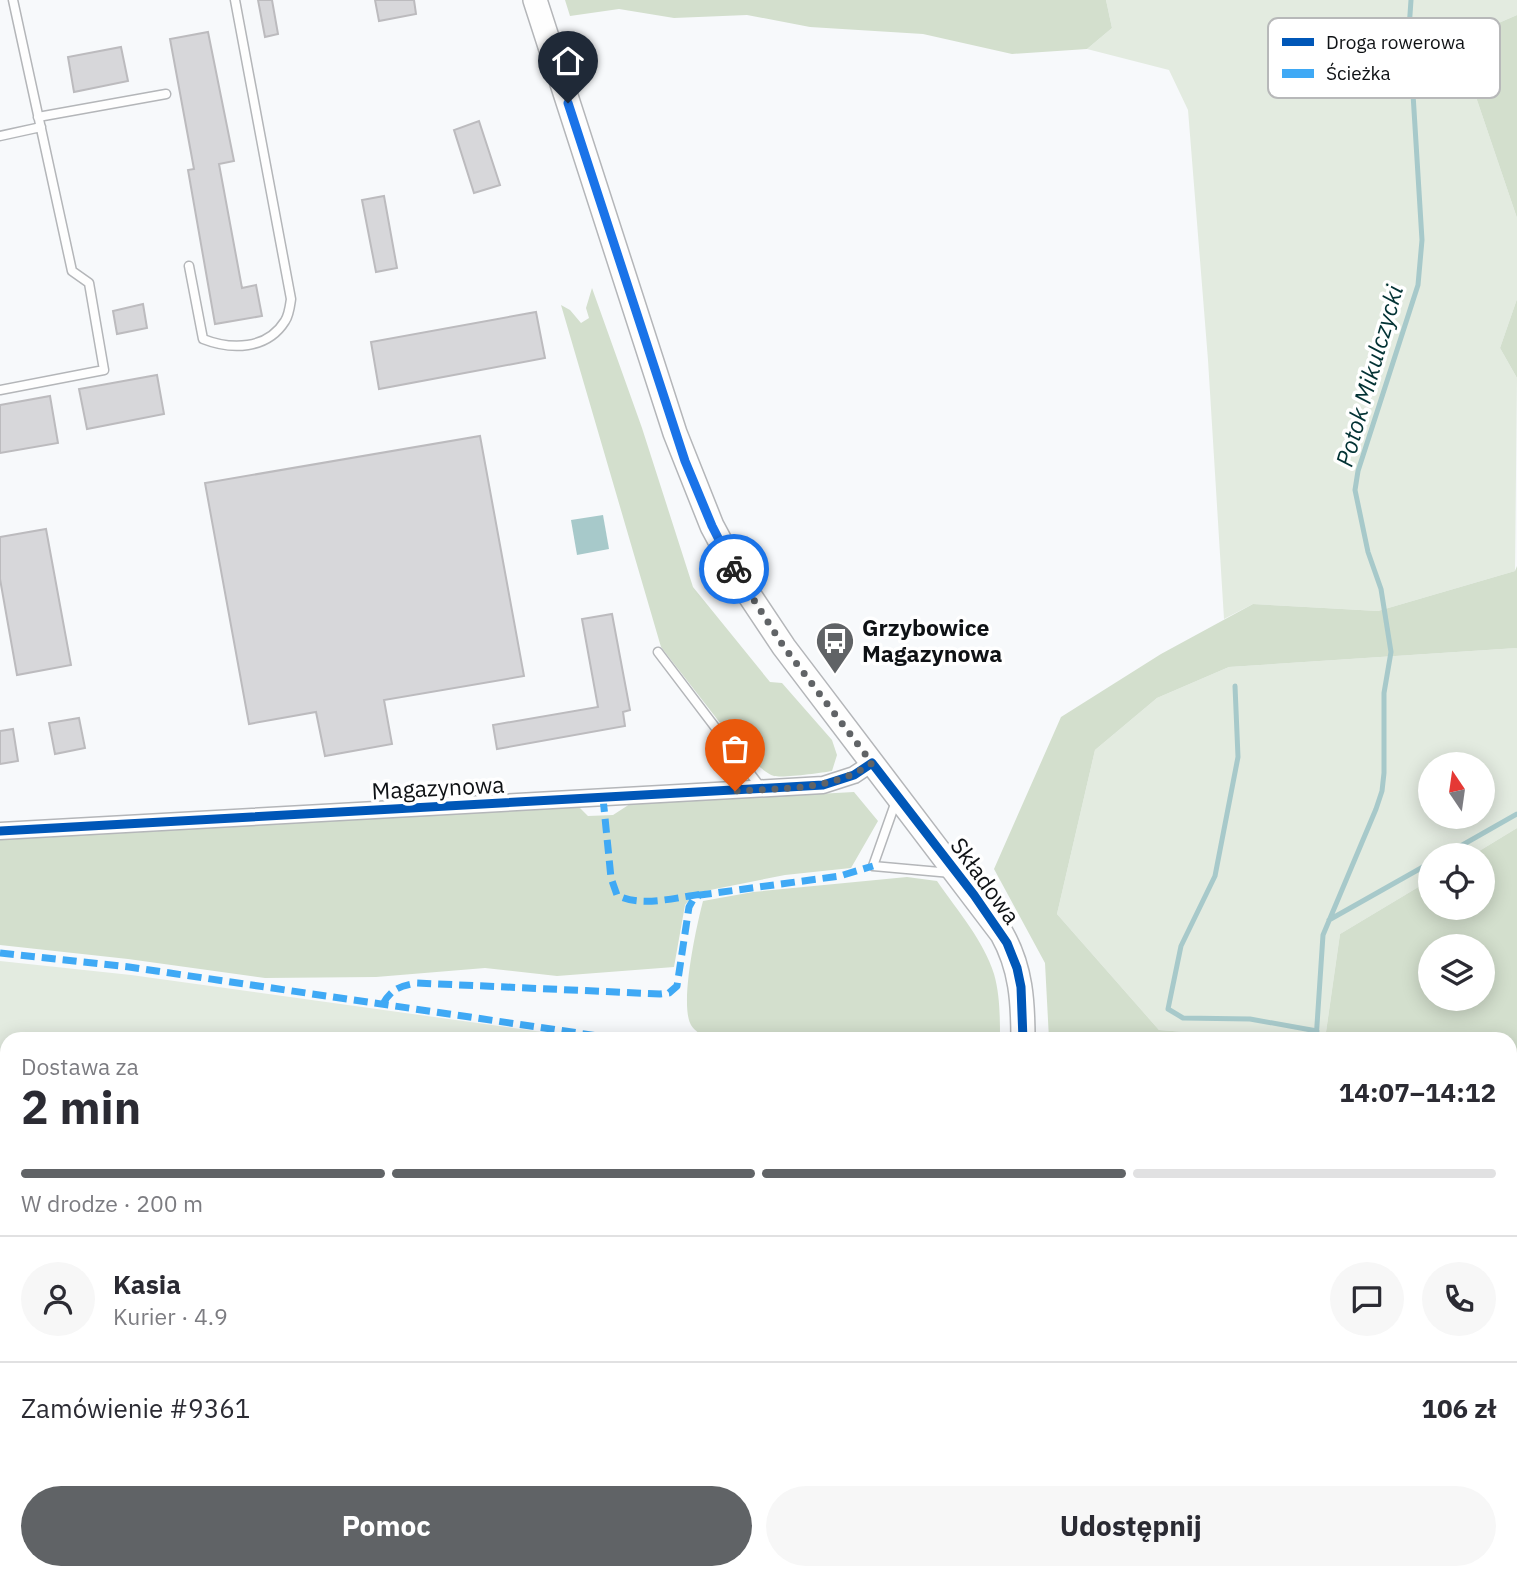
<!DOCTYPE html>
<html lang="pl">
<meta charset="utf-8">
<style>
body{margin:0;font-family:"IBM Plex Sans",sans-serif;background:#f7f7f7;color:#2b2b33;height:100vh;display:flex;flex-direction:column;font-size:26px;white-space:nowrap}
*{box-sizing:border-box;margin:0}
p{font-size:23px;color:#7c7c81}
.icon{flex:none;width:38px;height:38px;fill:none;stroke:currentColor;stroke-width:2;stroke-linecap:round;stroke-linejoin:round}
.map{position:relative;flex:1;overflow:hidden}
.panel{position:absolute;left:0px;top:1032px;width:1517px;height:548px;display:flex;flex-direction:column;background:#fff;border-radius:21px 21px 0 0;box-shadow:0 4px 18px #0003}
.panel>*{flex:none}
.needle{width:46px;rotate:347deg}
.buttons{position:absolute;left:1418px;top:752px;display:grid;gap:14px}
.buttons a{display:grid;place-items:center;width:77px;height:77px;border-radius:50%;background:#fff;box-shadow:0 4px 18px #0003;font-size:35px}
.pin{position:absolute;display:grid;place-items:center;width:60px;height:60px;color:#fff;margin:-72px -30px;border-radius:50% 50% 50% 0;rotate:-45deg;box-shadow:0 0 7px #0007}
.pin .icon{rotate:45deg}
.courier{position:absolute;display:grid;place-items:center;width:70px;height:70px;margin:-35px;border:5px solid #1a73e8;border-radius:50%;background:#fff;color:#222;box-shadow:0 2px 9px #0007}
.headline em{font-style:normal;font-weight:800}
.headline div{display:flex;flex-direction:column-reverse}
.headline{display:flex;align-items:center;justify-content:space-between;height:119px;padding:0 21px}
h1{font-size:46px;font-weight:800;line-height:52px}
.bar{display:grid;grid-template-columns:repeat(4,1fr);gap:10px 7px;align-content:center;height:84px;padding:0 21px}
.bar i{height:9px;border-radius:5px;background:#e1e1e2}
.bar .on{background:#606366}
.bar p{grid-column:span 4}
.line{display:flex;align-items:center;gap:18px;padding:0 21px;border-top:2px solid #e1e1e2}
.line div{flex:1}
.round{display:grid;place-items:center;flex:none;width:74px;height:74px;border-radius:37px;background:#f7f7f7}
.action{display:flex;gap:14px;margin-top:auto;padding:14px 21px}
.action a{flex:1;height:80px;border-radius:42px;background:#606366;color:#fff;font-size:28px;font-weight:800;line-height:80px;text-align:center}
.action a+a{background:#f7f7f7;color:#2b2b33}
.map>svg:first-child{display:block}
</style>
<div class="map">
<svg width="1517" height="1579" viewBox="0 0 1517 1579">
<rect width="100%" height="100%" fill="#f7f9fb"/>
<!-- green -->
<path fill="#e3ebe0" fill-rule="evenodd" d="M1106 0H1517V15L1457 41 1517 218V299L1500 348 1517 378 1515 571 1378 611 1253 604 1224 619 1208 360 1188 110 1169 70 1087 49 1112 28Z
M1517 648V828L1471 856H1430V880L1340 934 1325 1039H1277L1159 1030 1057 914 1095 750 1157 698 1229 667ZM1430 765H1482V817H1430Z
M0 961 131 975 593 1039 7 1040V1098H0Z
M0 1143H7V1169H0Z
M1510 1206H1517V1268L1510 1270Z
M0 1253H7V1350H0Z
M1510 1325 1517 1332C1517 1355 1517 1378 1510 1399Z
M1517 1469V1512L1510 1505V1488Z
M1048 1573H1108L1104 1579H1050Z
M1145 1573H1238L1236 1579H1153Z
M1350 1573H1489L1496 1579H1348Z"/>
<!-- forest -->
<path fill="#d3dfcd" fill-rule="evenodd" d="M565 0H1106L1112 28 1087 49 1012 54 923 34 810 27 747 15 674 18 619 9 570 16Z
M1517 15V218L1457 41Z
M592 288 642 428 693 587 770 682 782 683 832 740 837 755 832 771C820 773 785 778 774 776 765 773 753 761 745 755L661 647 561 305 570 310 581 323 589 318 586 308Z
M1517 299V378L1500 348Z
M1517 566V648L1229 667 1157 698 1095 750 1057 914 1159 1030 1277 1039H1049L1045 963 994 869 1061 717 1161 654 1253 604 1378 611 1515 571Z
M854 792 878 821 851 868 785 875 695 893 685 905 674 967 557 976 485 968 376 977 265 978 128 959 0 945V840L579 807 588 816 613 815 630 804Z
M1517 828V1115H1510V1040L1325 1039 1340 934 1430 880V908H1482V856H1471ZM1430 947H1482V999H1430Z
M907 877 937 881C957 910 984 941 994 974 1000 995 1000 1018 1000 1039H707C702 1036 694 1030 691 1025 679 1004 697 924 703 901L753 892Z
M1510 1176 1517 1177V1206H1510Z
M1517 1268V1332L1510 1325V1270Z
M1517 1376V1469L1510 1488V1399L1516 1387Z
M1510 1505 1517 1512V1545L1510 1539Z
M763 1573H851L879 1578 897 1573H1048L1050 1579H762Z
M1108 1573H1145L1153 1578 1104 1579Z
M1238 1573H1350L1348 1579 1297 1577 1295 1579H1236Z"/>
<!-- water -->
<path fill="#a7c9ca" d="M603 515 609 549 577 555 571 520Z"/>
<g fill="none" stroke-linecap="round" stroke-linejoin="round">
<!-- stream -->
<path stroke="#a7c9ca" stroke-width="5" d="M1235 686 1238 757 1215 876 1181 946 1168 1009 1183 1018 1250 1019 1317 1031
M1443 856 1517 814
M1329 920 1430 863
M1316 1040 1323 935 1376 809 1382 791 1384 773V693L1391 652 1381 589 1368 552 1355 490 1358 471 1418 285 1422 240 1409 29 1411 0
M1089 1573 1090 1579"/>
</g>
<!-- building -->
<path fill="#d7d7da" stroke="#bcbbbe" stroke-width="2" d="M258 0H272L278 34 265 37Z
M375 0H414L416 14 379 21Z
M208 32 234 161 219 164 242 288 256 285 262 316 215 324 188 170 194 169 170 39Z
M121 47 128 81 74 92 68 57Z
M479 121 500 185 474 193 454 130Z
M384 196 397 268 376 272 362 200Z
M143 304 147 328 117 334 113 311Z
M536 312 545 358 379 389 371 342Z
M157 375 164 414 87 429 79 389Z
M50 396 58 443 0 453V405Z
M480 436 524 676 384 700 392 744 325 756 316 712 249 724 205 483Z
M46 529 71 665 17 675 0 579V537Z
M612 614 630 710 623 712 625 726 497 749 493 725 598 707 582 619Z
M79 718 85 748 55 754 49 723Z
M13 729 18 761 0 764V731Z"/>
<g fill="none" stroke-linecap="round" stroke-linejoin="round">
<!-- lane casing -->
<g stroke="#b4b6b9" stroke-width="11">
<path id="lane" d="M38 117 166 94
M0 136 41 127
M189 266 203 339C231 350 267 350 285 321 289 315 290 306 291 299L235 0
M0 390 104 370 89 283 72 271 13 0
M658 652 762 789
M896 801 873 866 951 873
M307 1579 308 1573
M756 1579 757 1573"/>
</g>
<!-- street casing -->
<g stroke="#b4b6b9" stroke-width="19">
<path id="street" d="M0 831 823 785 854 775 872 763
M0 1468 7 1469
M12 1579 13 1573
M236 1579V1573
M278 1579 280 1573"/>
</g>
<!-- secondary casing -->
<g stroke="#b4b6b9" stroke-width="26">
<path id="secondary" d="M535 0 675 433 712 526 748 593 784 647 1002 934C1021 968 1023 1001 1023 1040
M1510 1556 1517 1562"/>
</g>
<!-- lane -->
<use href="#lane" stroke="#fefefe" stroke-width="8"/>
<!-- street -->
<use href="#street" stroke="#fefefe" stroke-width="16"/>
<!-- secondary -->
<use href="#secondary" stroke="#fefefe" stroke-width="23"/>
<!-- tram -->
<path stroke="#d8d8d8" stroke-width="2" d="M1510 1556 1517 1562"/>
<!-- quiet -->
<path stroke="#3fa9f5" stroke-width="7" stroke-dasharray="14 7" stroke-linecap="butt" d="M603 798 611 878 617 895C641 908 677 897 703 894
M0 953 129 967 626 1040
M383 1004C391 989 400 986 417 983L660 994 669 993 677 986 689 907 693 900 700 895 840 876 873 866
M0 1173H7"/>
<!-- cycleway casing -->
<g stroke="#fff" stroke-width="13">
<path id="cycleway" d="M0 831 823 785 854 775 872 763 974 895 1007 943 1017 968 1021 987 1023 1040"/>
</g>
<!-- cycleway -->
<use href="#cycleway" stroke="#0057b8" stroke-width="9"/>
</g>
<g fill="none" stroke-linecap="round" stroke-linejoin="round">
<!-- done -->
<path stroke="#606366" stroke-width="7" stroke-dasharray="0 12.6" d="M734 569 784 647 872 763C833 791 782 788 735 791"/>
<!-- route -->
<path stroke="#1a73e8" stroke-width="9" d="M568 103 685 461 712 526 734 569"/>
</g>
<!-- icons -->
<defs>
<g id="bus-pin" transform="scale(2.0125)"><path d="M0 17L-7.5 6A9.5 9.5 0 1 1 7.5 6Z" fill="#606366" stroke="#fff"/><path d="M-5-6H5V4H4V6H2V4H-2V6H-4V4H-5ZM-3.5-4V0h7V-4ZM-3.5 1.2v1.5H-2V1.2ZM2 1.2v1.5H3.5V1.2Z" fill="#fff"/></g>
</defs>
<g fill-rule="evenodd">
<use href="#bus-pin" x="835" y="641"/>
</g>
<g text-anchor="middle" stroke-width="7" stroke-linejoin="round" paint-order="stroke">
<!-- poi labels -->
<g font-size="23" font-weight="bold" fill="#0f1215" stroke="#fff" text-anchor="start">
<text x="862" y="636">Grzybowice<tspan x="862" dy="26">Magazynowa</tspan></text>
</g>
<!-- street labels -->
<g font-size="23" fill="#0f1215" stroke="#fff">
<text transform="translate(438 788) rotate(-3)" y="8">Magazynowa</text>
<text transform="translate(985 881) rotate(54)" y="8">Składowa</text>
</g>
<!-- water labels -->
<g font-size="24" font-style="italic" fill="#023234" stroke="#fff">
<text transform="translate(1370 376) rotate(-74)" y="8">Potok Mikulczycki</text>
</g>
</g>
<!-- legend -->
<rect x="1268" y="18" width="232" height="80" rx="10" fill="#fff" stroke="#b7b8b9" stroke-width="2"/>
<rect x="1282" y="38" width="32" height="8" fill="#0057b8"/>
<rect x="1282" y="69" width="32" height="9" fill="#3fa9f5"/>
<g font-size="19" fill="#0f1215">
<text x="1326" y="49">Droga rowerowa</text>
<text x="1326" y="80">Ścieżka</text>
</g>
</svg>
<div class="buttons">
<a><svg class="needle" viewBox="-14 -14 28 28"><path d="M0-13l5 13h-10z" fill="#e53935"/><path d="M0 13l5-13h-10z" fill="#7c7c81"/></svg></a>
<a><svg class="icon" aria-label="locate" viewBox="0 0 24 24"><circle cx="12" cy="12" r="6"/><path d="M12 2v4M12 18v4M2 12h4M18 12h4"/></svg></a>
<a><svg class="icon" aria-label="layers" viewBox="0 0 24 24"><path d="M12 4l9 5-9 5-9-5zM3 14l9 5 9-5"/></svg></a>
</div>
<div class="pin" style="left:735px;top:791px;background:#ea580c"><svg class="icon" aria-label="bag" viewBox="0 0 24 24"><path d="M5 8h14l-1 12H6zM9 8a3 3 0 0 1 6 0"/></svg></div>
<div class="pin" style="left:568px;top:103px;background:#1f2937"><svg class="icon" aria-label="home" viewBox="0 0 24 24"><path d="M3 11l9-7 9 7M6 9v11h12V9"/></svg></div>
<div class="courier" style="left:734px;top:569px"><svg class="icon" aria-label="bike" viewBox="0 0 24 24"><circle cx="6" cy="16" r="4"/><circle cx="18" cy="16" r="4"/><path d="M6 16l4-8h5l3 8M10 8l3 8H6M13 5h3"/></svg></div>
<section class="panel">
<div class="headline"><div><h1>2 min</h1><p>Dostawa za</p></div><em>14:07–14:12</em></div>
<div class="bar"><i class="on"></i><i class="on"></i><i class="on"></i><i></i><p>W drodze · 200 m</p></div>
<div class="line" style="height:126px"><a class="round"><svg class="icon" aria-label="person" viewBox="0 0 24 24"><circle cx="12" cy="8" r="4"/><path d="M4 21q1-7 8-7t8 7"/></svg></a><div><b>Kasia</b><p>Kurier · 4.9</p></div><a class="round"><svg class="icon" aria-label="chat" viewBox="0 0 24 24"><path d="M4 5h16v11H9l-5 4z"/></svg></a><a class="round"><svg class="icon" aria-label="phone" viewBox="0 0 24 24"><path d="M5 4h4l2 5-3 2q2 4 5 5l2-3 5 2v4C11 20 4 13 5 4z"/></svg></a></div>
<div class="line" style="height:91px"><div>Zamówienie #9361</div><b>106 zł</b></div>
<div class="action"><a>Pomoc</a><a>Udostępnij</a></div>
</section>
</div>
